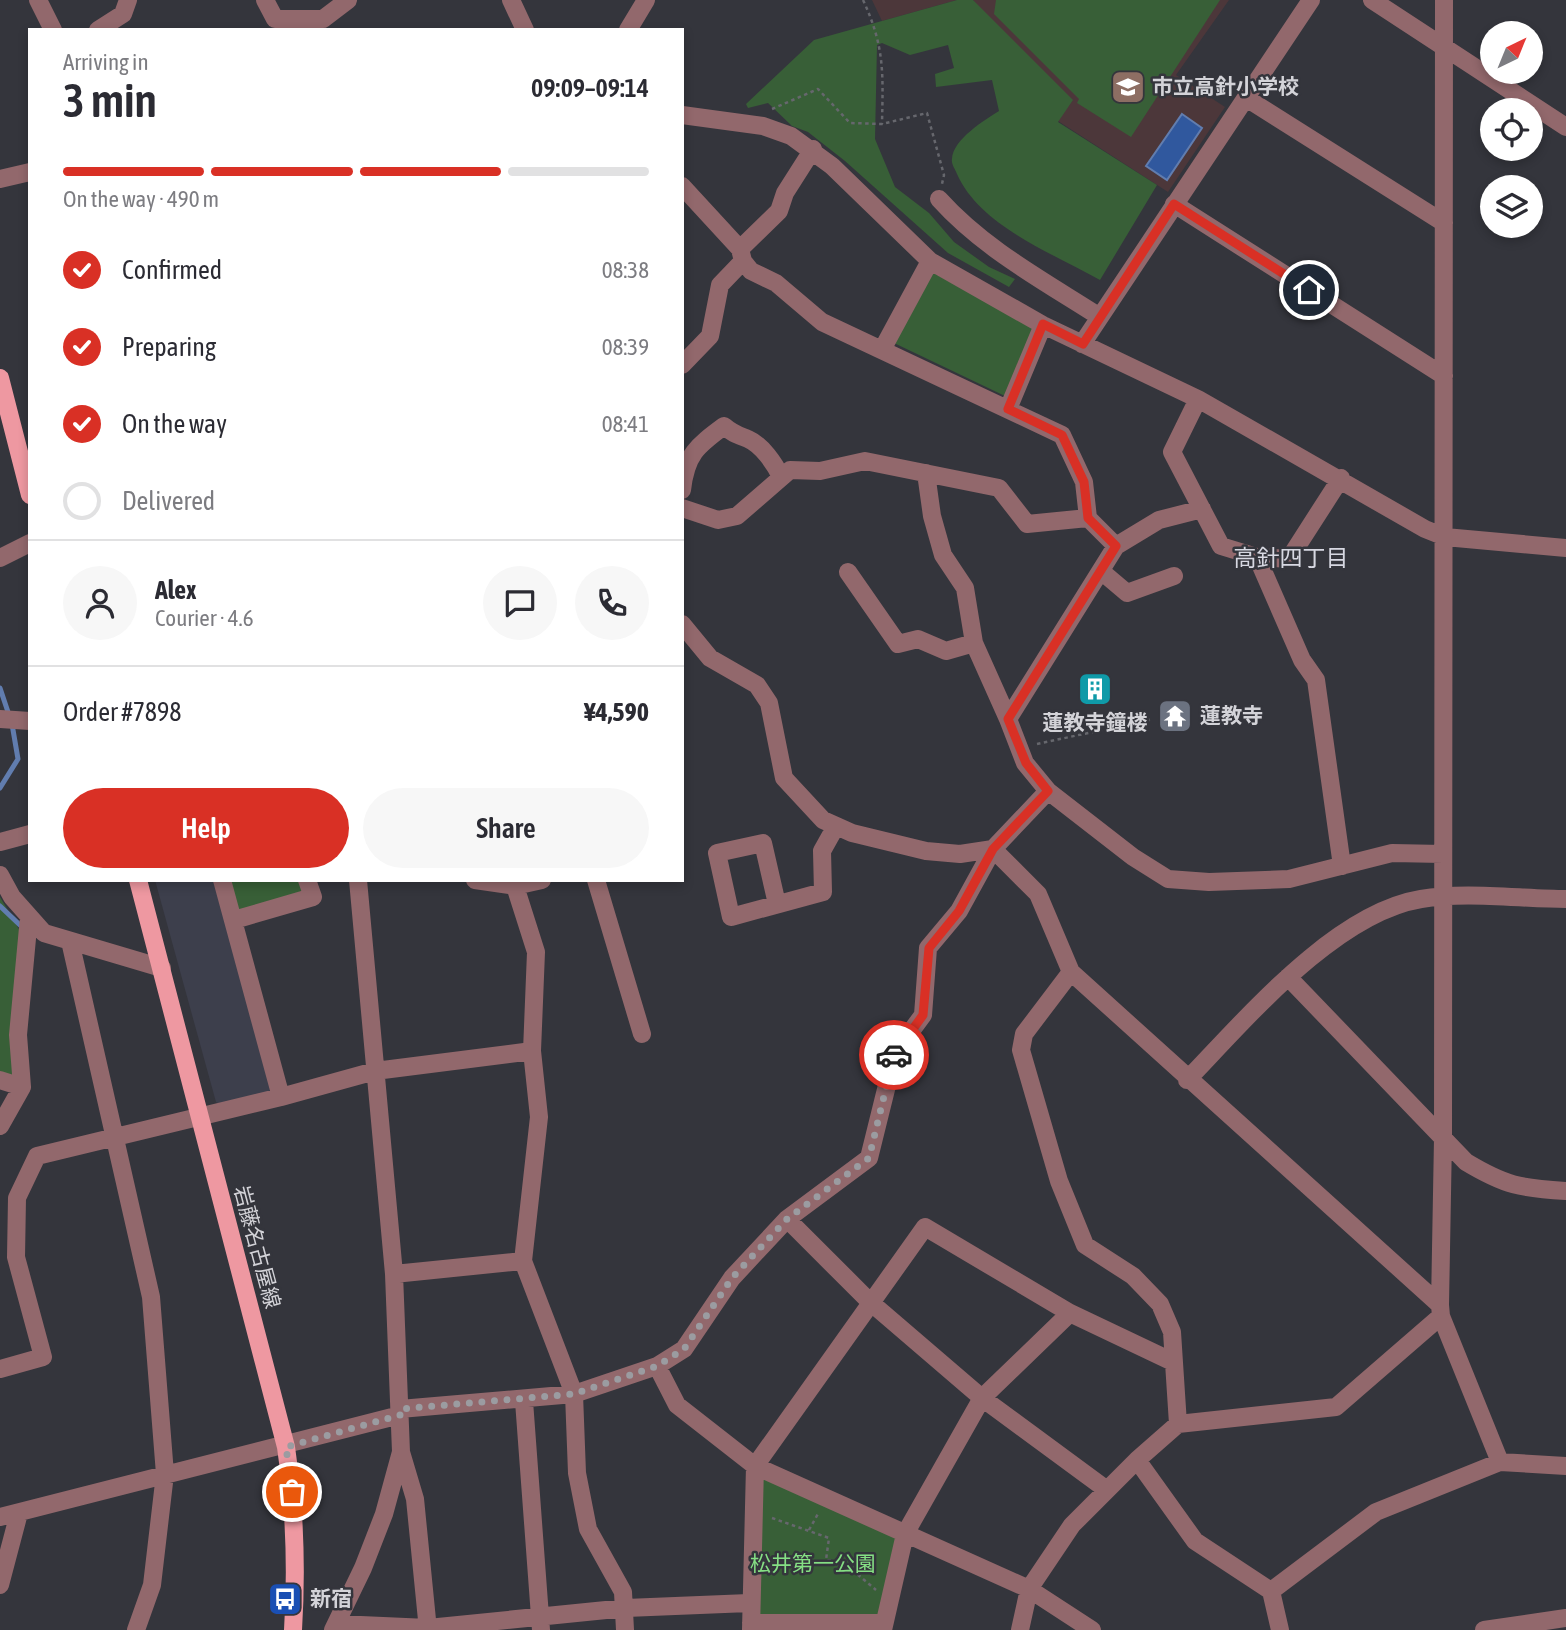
<!DOCTYPE html>
<meta charset="utf-8">
<style>
body{margin:0;font-family:"Asap Condensed","Noto Sans JP",sans-serif;background:#f7f7f7;color:#2b2b33;height:100vh;display:flex;flex-direction:column;font-size:26px;white-space:nowrap}
*{box-sizing:border-box;margin:0}
p{font-size:23px;color:#7c7c81}
.icon{flex:none;width:38px;height:38px;fill:none;stroke:currentColor;stroke-width:2;stroke-linecap:round;stroke-linejoin:round}
.map{position:relative;flex:1;overflow:hidden}
.panel{position:absolute;left:28px;top:28px;width:656px;height:854px;display:flex;flex-direction:column;background:#fff;border-radius:0px;box-shadow:0 4px 10px #0003}
.panel>*{flex:none}
.needle{width:46px;rotate:43deg}
.controls{position:absolute;left:1480px;top:21px;display:grid;gap:14px}
.controls a{display:grid;place-items:center;width:63px;height:63px;border-radius:50%;background:#fff;box-shadow:0 4px 10px #0003;font-size:35px}
.pin{position:absolute;display:grid;place-items:center;width:60px;height:60px;color:#fff;margin:-30px;border:4px solid #fff;border-radius:50%;box-shadow:0 2px 7px #0007}
.courier{position:absolute;display:grid;place-items:center;width:70px;height:70px;margin:-35px;border:5px solid #d93025;border-radius:50%;background:#fff;color:#222;box-shadow:0 2px 9px #0007}
.head em{font-style:normal;font-weight:600}
.head div{display:flex;flex-direction:column-reverse}
.head{display:flex;align-items:center;justify-content:space-between;height:119px;padding:0 35px}
h1{font-size:46px;font-weight:600;line-height:52px}
.bar{display:grid;grid-template-columns:repeat(4,1fr);gap:10px 7px;align-content:center;height:84px;padding:0 35px}
.bar i{height:9px;border-radius:5px;background:#e1e1e2}
.bar .current{background:#d93025}
.bar p{grid-column:span 4}
.line{display:flex;align-items:center;gap:18px;padding:0 35px;border-top:2px solid #e1e1e2}
.line div{flex:1}
.round{display:grid;place-items:center;flex:none;width:74px;height:74px;border-radius:37px;background:#f7f7f7}
ol{padding:0 35px;list-style:none}
li{display:flex;align-items:center;gap:21px;height:77px}
li p{margin-inline-start:auto}
li .icon{padding:7px;border-radius:50%;background:#d93025;color:#fff;stroke-width:4}
li:last-child{color:#7c7c81}
li i{width:38px;height:38px;border:4px solid #e1e1e2;border-radius:50%}
.action{display:flex;gap:14px;margin-top:auto;padding:14px 35px}
.action a{flex:1;height:80px;border-radius:42px;background:#d93025;color:#fff;font-size:28px;font-weight:600;line-height:80px;text-align:center}
.action a+a{background:#f7f7f7;color:#2b2b33}
.map>svg:first-child{display:block}
</style>
<div class="map">
<svg width="1566" height="1630" viewBox="0 0 1566 1630">
<rect width="100%" height="100%" fill="#34353c"/>
<!-- built -->
<path fill="#3d3f4c" d="M155 880H218L274 1085 268 1093 221 1105 216 1102Z"/>
<!-- education -->
<path fill="#4c373a" d="M872 0H957L882 21Z
M973 0H1229L1176 75 1225 107 1168 192 1058 121Z"/>
<!-- green -->
<path fill="#385f37" d="M957 0H973L1073 100 1058 122 1157 185 1100 280C1052 253 980 226 957 174 955 169 951 164 952 159 953 139 985 120 999 111L992 80 936 87 935 74 954 68 948 45 910 55 882 43 877 45 875 139 895 187 929 213 954 242 989 267 1015 279 1009 287 948 253 845 161 808 132 792 126 768 103 748 108 746 104 814 40Z
M996 0H1220L1131 137 1077 103 1079 99 994 14Z
M932 272 1035 329 1005 396 894 343Z
M228 880H301L304 889 301 895 241 913 236 909Z
M0 897 20 931 17 1078 0 1073Z
M759 1474 897 1538 878 1623H751Z"/>
<!-- water -->
<path fill="#30589e" stroke="#617daf" stroke-width="2" d="M1182 114 1202 128 1167 180 1146 166Z"/>
<g fill="none" stroke-linecap="round" stroke-linejoin="round">
<!-- stream -->
<path stroke="#617daf" stroke-width="5" d="M0 688 9 715
M0 788 18 759 12 724
M0 906 22 927"/>
<!-- path -->
<path stroke="#66676d" stroke-width="2.5" stroke-dasharray="3.5 3.5" stroke-linecap="butt" d="M863 0C885 47 883 74 882 124
M772 109 818 89 850 123 882 124 927 113 944 175 942 184
M1037 744 1153 719
M772 1518 829 1538 826 1560 843 1562 876 1590
M809 1530 819 1512"/>
<!-- minor -->
<path stroke="#92686c" stroke-width="18" d="M38 0 53 30
M265 0 275 19
M511 0 525 30
M1372 0 1566 127
M1444 0 1443 1138 1440 1305 1441 1316 1500 1462
M275 19H323L348 0
M98 30 123 14 128 0
M628 30 646 0
M1246 98 1444 223
M682 115 763 126 791 136 832 166 930 261 1043 325 1198 399 1425 529 1445 537 1566 548
M0 179 30 172
M682 186 740 249 743 261 751 271 776 283 822 322 1062 435 1084 482 1088 518
M939 199C984 249 1044 281 1100 317
M1174 204 1444 376
M740 249 779 211 785 193 813 149
M1082 344 1311 0
M883 348 930 261
M682 365 710 336 720 285 743 261
M1198 399 1172 452 1221 546 1257 557 1289 559 1341 478
M1008 409 1043 325
M926 473 932 516 943 555 965 588 974 643 1008 719
M682 490C686 454 697 446 724 426 733 434 738 435 748 439 762 445 775 464 781 477
M682 508 718 520 737 516 790 470 820 471 865 461 999 488 1027 524 1088 518 1116 546
M1202 509 1159 520 1116 546 1008 719 1025 763 1048 791 1133 857 1168 879 1209 882 1289 879 1392 853 1443 854
M1257 557 1302 660 1316 680 1342 866
M0 558 30 543
M1101 571 1127 593 1174 576
M848 572 898 644 918 639 946 651 974 643
M682 624 710 658 757 685 769 703 784 778 823 820 852 833 926 851 960 854 993 849 1048 791
M0 719 30 721
M0 842 30 834
M0 875 12 897 44 933 162 968
M222 880 281 1097
M475 880 515 886 542 880
M596 880 642 1034
M515 886 536 952 532 1051 539 1117 523 1261 574 1394 577 1473 588 1529 623 1592 625 1630
M777 904 763 843 717 853 731 917 823 892 822 851 836 826
M234 920 313 897 307 880
M70 941 151 1297 165 1474 152 1585 136 1630
M1071 972 1024 1034 1021 1050 1059 1181 1085 1245 1133 1276 1160 1304 1172 1332 1178 1424
M1288 977 1466 1162C1506 1186 1520 1188 1566 1191
M0 1080 22 1087
M1187 1080C1246 1019 1335 913 1421 899 1465 891 1521 899 1566 899
M0 1126 22 1087 18 1035 29 917
M787 1219 869 1301 982 1398 1107 1490
M394 1274 523 1261
M657 1366 677 1405 755 1466 1029 1589 1092 1630
M0 1369 43 1357 16 1257 17 1198 37 1156 281 1097 375 1071 532 1051
M524 1401 541 1630
M400 1409 574 1394 657 1366 684 1349 732 1278 787 1219 869 1158 895 1053 923 1015 928 948 959 911 993 849 1038 894 1071 972 1440 1305
M401 1452 415 1499 428 1630
M1137 1460 1195 1541 1271 1591 1280 1630
M0 1517 400 1415
M0 1585 19 1513
M1271 1591 1376 1512 1500 1462 1566 1466
M751 1623H883
M338 1624 428 1628 626 1608 749 1603
M333 1630 363 1568 384 1514 401 1452 394 1274 358 880
M751 1630 755 1466 925 1227 1070 1313 1171 1361
M883 1630 905 1534 982 1398 1070 1313
M1020 1630 1029 1589 1072 1525 1137 1460 1178 1424 1336 1407 1441 1316
M1484 1630 1566 1618"/>
<!-- major -->
<path stroke="#ee98a1" stroke-width="18" d="M0 378 30 495
M138 880 286 1447C295 1510 297 1566 293 1630"/>
</g>
<g fill="none" stroke-linecap="round" stroke-linejoin="round">
<!-- done -->
<path stroke="#9b9ca1" stroke-width="7" stroke-dasharray="0 12.6" d="M292 1492 286 1447 400 1415V1409L574 1394 657 1366 684 1349 732 1278 787 1219 869 1158 894 1055"/>
<!-- route -->
<path stroke="#d93025" stroke-width="9" d="M894 1055 923 1015 929 948 959 911 993 849 1048 791 1026 763 1008 719 1116 546 1088 518 1084 482 1062 435 1008 409 1043 324 1083 344 1174 204 1309 290"/>
</g>
<!-- icons -->
<defs>
<g id="school-square" transform="scale(1.75)"><rect x="-9" y="-9" width="18" height="18" rx="4" fill="#8d6e63" stroke="#34353c"/><path d="M0-5L7-2L0 1L-7-2ZM-4 1L0 2.5L4 1V4Q0 6-4 4Z" fill="#fff"/></g>
<g id="building-square" transform="scale(1.75)"><rect x="-9" y="-9" width="18" height="18" rx="4" fill="#0f9aa8" stroke="#34353c"/><path d="M-4-6H4V6H1V3H-1V6H-4ZM-2.5-4.3h1.7v1.8h-1.7ZM.8-4.3h1.7v1.8H.8ZM-2.5-1h1.7V.8h-1.7ZM.8-1h1.7V.8H.8Z" fill="#fff"/></g>
<g id="temple-square" transform="scale(1.75)"><rect x="-9" y="-9" width="18" height="18" rx="4" fill="#6b7280" stroke="#34353c"/><path d="M0-6L5-2H3V0L6.5 2.5H4V6H1.5V3h-3V6H-4V2.5H-6.5L-3 0V-2H-5Z" fill="#fff"/></g>
<g id="bus-square" transform="scale(1.75)"><rect x="-9" y="-9" width="18" height="18" rx="4" fill="#1a4fb4" stroke="#34353c"/><path d="M-5-6H5V4H4V6H2V4H-2V6H-4V4H-5ZM-3.5-4V0h7V-4ZM-3.5 1.2v1.5H-2V1.2ZM2 1.2v1.5H3.5V1.2Z" fill="#fff"/></g>
</defs>
<g fill-rule="evenodd">
<use href="#school-square" x="1128" y="87"/>
<use href="#building-square" x="1095" y="689"/>
<use href="#temple-square" x="1175" y="716"/>
<use href="#bus-square" x="285" y="1599"/>
</g>
<g text-anchor="middle" stroke-width="5" stroke-linejoin="round" paint-order="stroke">
<!-- poi labels -->
<g font-size="21" font-weight="bold" fill="#d3d3d8" stroke="#34353c" text-anchor="start">
<text x="1152" y="94">市立高針小学校</text>
<text x="1200" y="723">蓮教寺</text>
<text x="1095" y="730" text-anchor="middle">蓮教寺鐘楼</text>
<text x="310" y="1606">新宿</text>
</g>
<!-- street labels -->
<g font-size="21" fill="#d3d3d8" stroke="#34353c">
<text transform="translate(257 1247) rotate(75)" y="7">岩藤名古屋線</text>
</g>
<!-- park labels -->
<g font-size="21" fill="#85df84" stroke="#34353c">
<text x="813" y="1571">松井第一公園</text>
</g>
<!-- neighbourhood labels -->
<g font-size="23" fill="#d7d8e2" stroke="#34353c">
<text x="1291" y="566">高針四丁目</text>
</g>
</g>
</svg>
<div class="controls">
<a><svg class="needle" viewBox="-14 -14 28 28"><path d="M0-13l5 13h-10z" fill="#e53935"/><path d="M0 13l5-13h-10z" fill="#7c7c81"/></svg></a>
<a><svg class="icon" aria-label="locate" viewBox="0 0 24 24"><circle cx="12" cy="12" r="6"/><path d="M12 2v4M12 18v4M2 12h4M18 12h4"/></svg></a>
<a><svg class="icon" aria-label="layers" viewBox="0 0 24 24"><path d="M12 4l9 5-9 5-9-5zM3 14l9 5 9-5"/></svg></a>
</div>
<div class="pin" style="left:292px;top:1492px;background:#ea580c"><svg class="icon" aria-label="bag" viewBox="0 0 24 24"><path d="M5 8h14l-1 12H6zM9 8a3 3 0 0 1 6 0"/></svg></div>
<div class="pin" style="left:1309px;top:290px;background:#1f2937"><svg class="icon" aria-label="home" viewBox="0 0 24 24"><path d="M3 11l9-7 9 7M6 9v11h12V9"/></svg></div>
<div class="courier" style="left:894px;top:1055px"><svg class="icon" aria-label="car" viewBox="0 0 24 24"><path d="M5 17H2v-5l4-1 3-4h7l3 4 3 1v5h-3M9 17h6M6 11h13"/><circle cx="7" cy="17" r="2"/><circle cx="17" cy="17" r="2"/></svg></div>
<section class="panel">
<div class="head"><div><h1>3 min</h1><p>Arriving in</p></div><em>09:09–09:14</em></div>
<div class="bar"><i class="current"></i><i class="current"></i><i class="current"></i><i></i><p>On the way · 490 m</p></div>
<ol>
<li><svg class="icon" aria-label="check" viewBox="0 0 24 24"><path d="M5 12l5 5 9-10"/></svg>Confirmed<p>08:38</p></li>
<li><svg class="icon" aria-label="check" viewBox="0 0 24 24"><path d="M5 12l5 5 9-10"/></svg>Preparing<p>08:39</p></li>
<li><svg class="icon" aria-label="check" viewBox="0 0 24 24"><path d="M5 12l5 5 9-10"/></svg>On the way<p>08:41</p></li>
<li><i></i>Delivered</li>
</ol>
<div class="line" style="height:126px"><a class="round"><svg class="icon" aria-label="person" viewBox="0 0 24 24"><circle cx="12" cy="8" r="4"/><path d="M4 21q1-7 8-7t8 7"/></svg></a><div><b>Alex</b><p>Courier · 4.6</p></div><a class="round"><svg class="icon" aria-label="chat" viewBox="0 0 24 24"><path d="M4 5h16v11H9l-5 4z"/></svg></a><a class="round"><svg class="icon" aria-label="phone" viewBox="0 0 24 24"><path d="M5 4h4l2 5-3 2q2 4 5 5l2-3 5 2v4C11 20 4 13 5 4z"/></svg></a></div>
<div class="line" style="height:91px"><div>Order #7898</div><b>¥4,590</b></div>
<div class="action"><a>Help</a><a>Share</a></div>
</section>
</div>
